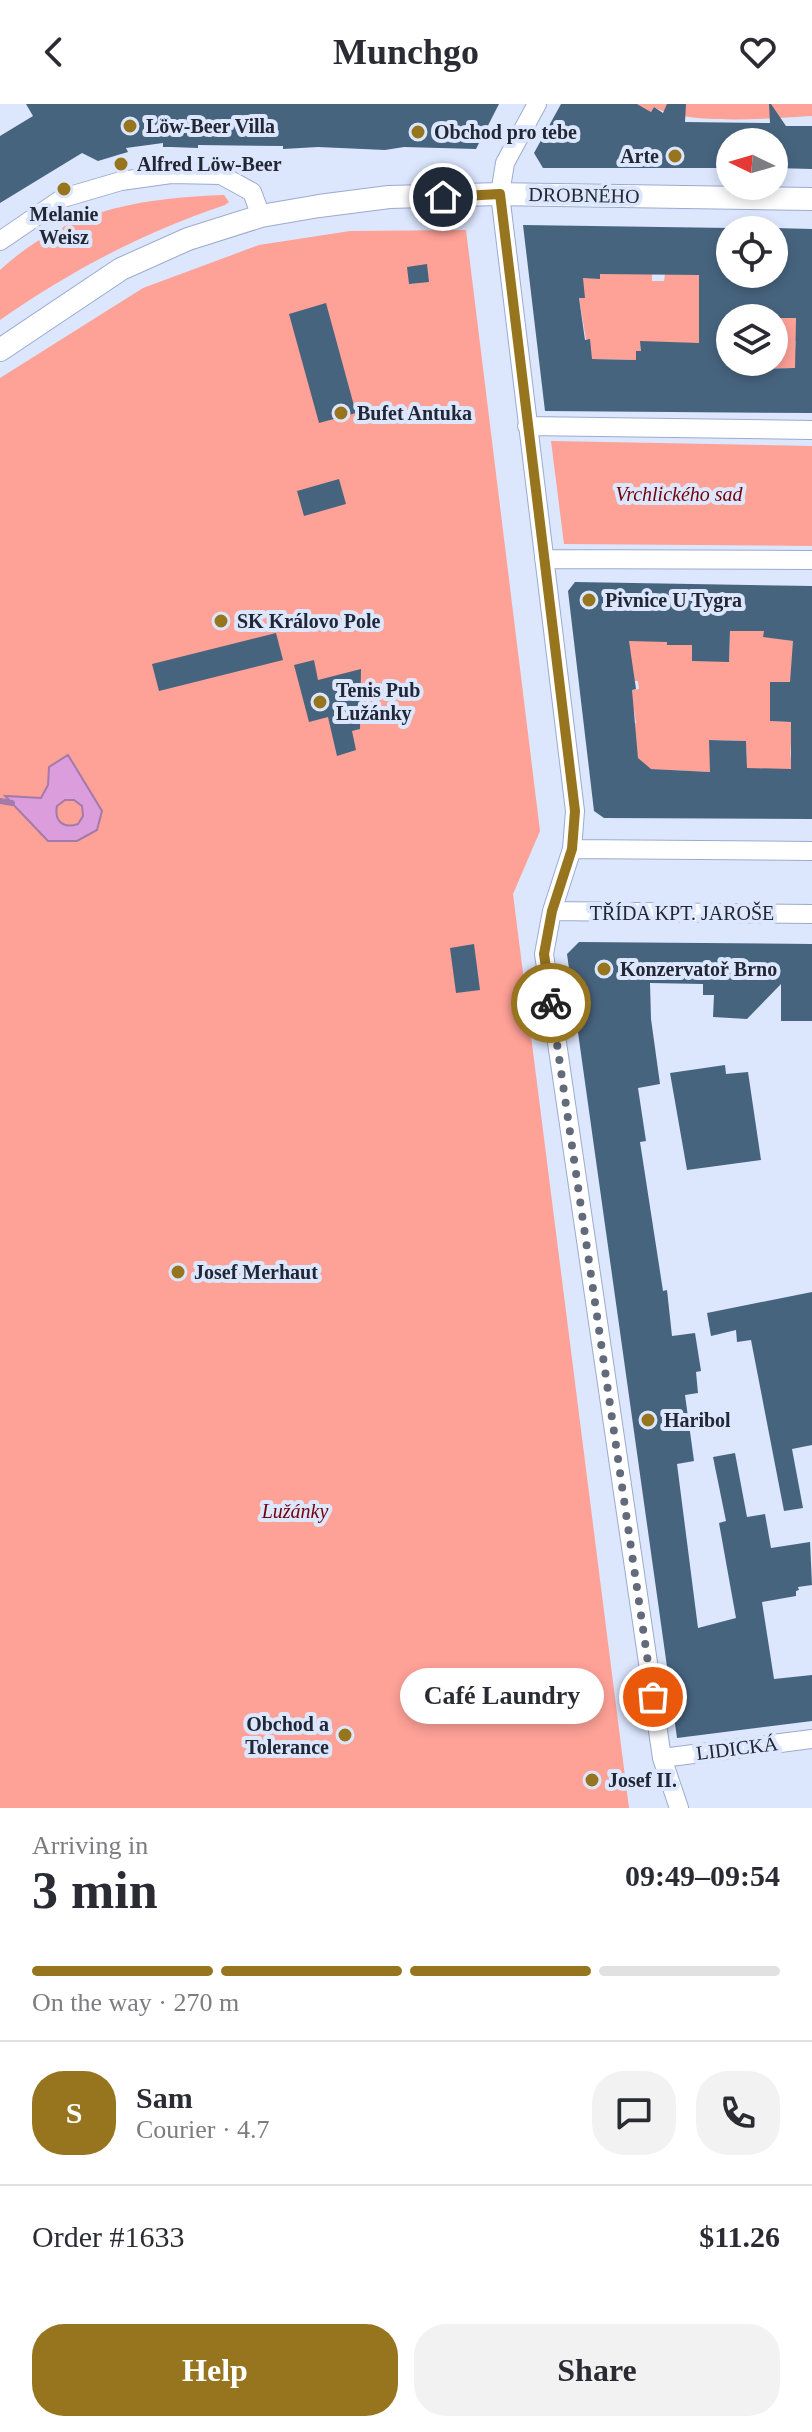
<!DOCTYPE html>
<meta charset="utf-8">
<style>
body{margin:0;font-family:"Times New Roman",serif;background:#f2f2f3;color:#2b2b33;height:100vh;display:flex;flex-direction:column;font-size:30px;white-space:nowrap}
*{box-sizing:border-box;margin:0}
p{font-size:26px;color:#7c7c81}
.icon{flex:none;width:44px;height:44px;fill:none;stroke:currentColor;stroke-width:2;stroke-linecap:round;stroke-linejoin:round}
.map{position:relative;height:1704px;overflow:hidden}
.side{display:flex;flex-direction:column;background:#fff;flex:1}
.side>*{flex:none}
.needle{width:52px;rotate:275deg}
.tools{position:absolute;left:716px;top:24px;display:grid;gap:16px}
.tools a{display:grid;place-items:center;width:72px;height:72px;border-radius:50%;background:#fff;box-shadow:0 4px 12px #0003;font-size:40px}
.pin{position:absolute;display:grid;place-items:center;width:68px;height:68px;color:#fff;margin:-34px;border:4px solid #fff;border-radius:50%;box-shadow:0 2px 8px #0007}
.courier{position:absolute;display:grid;place-items:center;width:80px;height:80px;margin:-40px;border:6px solid #97751e;border-radius:50%;background:#fff;color:#222;box-shadow:0 2px 10px #0007}
.bubble{position:absolute;height:56px;border-radius:28px;background:#fff;box-shadow:0 4px 12px #0003;font-size:26px;font-weight:700;line-height:56px;text-align:center}
.headline em{font-style:normal;font-weight:700}
.headline div{display:flex;flex-direction:column-reverse}
.headline{display:flex;align-items:center;justify-content:space-between;height:136px;padding:0 32px}
h1{font-size:52px;font-weight:700;line-height:60px}
.bar{display:grid;grid-template-columns:repeat(4,1fr);gap:12px 8px;align-content:center;height:96px;padding:0 32px}
.bar i{height:10px;border-radius:6px;background:#e1e1e2}
.bar .selected{background:#97751e}
.bar p{grid-column:span 4}
.line{display:flex;align-items:center;gap:20px;padding:0 32px;border-top:2px solid #e1e1e2}
.line div{flex:1}
.round{display:grid;place-items:center;flex:none;width:84px;height:84px;border-radius:32px;background:#f2f2f3}
.cta{display:flex;gap:16px;margin-top:auto;padding:16px 32px}
.cta a{flex:1;height:92px;border-radius:32px;background:#97751e;color:#fff;font-size:32px;font-weight:700;line-height:92px;text-align:center}
.cta a+a{background:#f2f2f3;color:#2b2b33}
header{display:flex;justify-content:space-between;align-items:center;height:104px;padding:0 32px;background:#fff;font-size:36px;font-weight:700}
.map>svg:first-child{display:block}
</style>
<header><svg class="icon" aria-label="back" viewBox="0 0 24 24"><path d="M15 5l-7 7 7 7"/></svg>Munchgo<svg class="icon" aria-label="heart" viewBox="0 0 24 24"><path d="M12 20l-8-8c-3-5 5-10 8-4 3-6 11-1 8 4z"/></svg></header>
<div class="map">
<svg width="812" height="1704" viewBox="0 0 812 1704">
<rect width="100%" height="100%" fill="#dce6fd"/>
<!-- green -->
<path fill="#fea197" d="M610 0H812V12C774 14 686 22 654 3L651 8 642 3Z
M224 91 229 98 225 101C142 129 72 166 0 216V166C65 106 140 94 224 91Z
M466 126 540 727 513 790 629 1704H0V274L143 184 259 141 350 127Z
M624 169 652 170V177H664L665 170 799 172 800 237H795L797 264H753L757 258H774V214H730L710 240 641 238V247L636 248V256L596 255 595 260 590 259 579 194 584 193 581 170 600 175V170Z
M551 337 812 342V442L564 440Z
M633 524 667 538V541H679L693 526V557H729L730 527H764V533L786 526V536L793 537 795 578H770V617L795 618C792 633 787 651 794 665L747 668 746 637 710 636V668L648 665 638 655 632 620 636 619 634 606H631L629 586 639 585 638 577H634L624 545Z"/>
<!-- water -->
<path fill="#dc9ddc" stroke="#a47aaa" stroke-width="2" fill-rule="evenodd" d="M68 651 102 707 97 726 77 737H48L5 692 41 694 48 681 49 663ZM65 696H74L82 702 83 712 78 720C63 725 54 717 57 702Z"/>
<g fill="none" stroke-linecap="round" stroke-linejoin="round">
<!-- stream -->
<path stroke="#a47aaa" stroke-width="6" d="M0 697 12 699"/>
</g>
<!-- building -->
<path fill="#47647f" fill-rule="evenodd" d="M26 0H499L476 45 404 43 385 46 318 43 283 45V42L198 41V44L171 43H163V39L126 44 128 48 98 57 82 49 0 99V32L33 12Z
M561 0H637L651 8 654 3 663 9 667 0H686L685 18 770 19 769 0H771L786 22H812V65L774 64V38H730V64H543L534 49Z
M523 121 730 124V170H774V124L812 125V309L545 307ZM600 170 699 171V239L640 237 641 247H636V256L592 255 590 235 585 236 579 194H585L583 174 600 175ZM730 214H796L795 264 757 265V258H730Z
M427 160 429 178 409 180 407 163Z
M326 199 356 309 319 319 289 210Z
M339 375 346 400 304 412 297 387Z
M575 478 812 482V715L604 714 594 707 568 487ZM730 527H764L763 533 793 537 790 578H770V617L791 618V665L747 664 746 637 709 636 710 668 651 665 638 654 632 586 636 585 629 537 667 538V541H692V557L729 558Z
M276 529 283 556 159 587 152 560Z
M314 556 318 576 361 565 360 625 352 627 356 646 337 652 328 613 309 618 294 561Z
M579 838 812 840V917H781V880L747 915 713 913 714 891H703V880L650 879 651 915 660 980 638 984 646 1037 640 1038 663 1187 667 1186 672 1232 695 1229 701 1267 696 1268 698 1289 685 1291 694 1357 677 1360 698 1524 736 1514 719 1419 726 1417 713 1353 735 1349 747 1413 765 1410 771 1444 810 1438 812 1481 798 1483 799 1486 796 1487V1492L762 1498 774 1575 812 1571V1617L677 1634 567 850Z
M474 840 480 886 456 889 450 844Z
M725 961 726 970 748 968 761 1056 687 1066 670 969Z
M812 1188V1341L792 1345 803 1404 784 1407 751 1236 737 1238 736 1226 711 1232 707 1209Z"/>
<g fill="none" stroke-linecap="round" stroke-linejoin="round">
<!-- minor casing -->
<g stroke="#9babcf" stroke-width="20">
<path id="minor" d="M537 0 505 59 500 90 575 707 572 745 552 807 544 850 662 1654 679 1704
M0 137 63 94 121 77 171 70 221 71 252 88 261 112
M527 322 812 326
M544 455 812 456
M572 745 812 747
M552 807 812 810
M662 1654 812 1635"/>
</g>
<!-- tertiary casing -->
<g stroke="#9babcf" stroke-width="24">
<path id="tertiary" d="M0 246 121 165 188 135 261 112 319 102 389 93 500 90 812 95"/>
</g>
<!-- minor -->
<use href="#minor" stroke="#fff" stroke-width="18"/>
<!-- tertiary -->
<use href="#tertiary" stroke="#fff" stroke-width="22"/>
</g>
<g fill="none" stroke-linecap="round" stroke-linejoin="round">
<!-- done -->
<path stroke="#626a7b" stroke-width="8" stroke-dasharray="0 14.4" d="M551 899 653 1593"/>
<!-- route -->
<path stroke="#97751e" stroke-width="10" d="M443 93 500 90 575 707 572 745 552 807 544 850 551 899"/>
</g>
<!-- markers -->
<g fill="#97751e" stroke="#dce6fd" stroke-width="3">
<circle cx="130" cy="22" r="8"/>
<circle cx="418" cy="28" r="8"/>
<circle cx="675" cy="52" r="8"/>
<circle cx="121" cy="60" r="8"/>
<circle cx="64" cy="85" r="8"/>
<circle cx="341" cy="309" r="8"/>
<circle cx="589" cy="496" r="8"/>
<circle cx="221" cy="517" r="8"/>
<circle cx="320" cy="598" r="8"/>
<circle cx="604" cy="865" r="8"/>
<circle cx="178" cy="1168" r="8"/>
<circle cx="648" cy="1316" r="8"/>
<circle cx="345" cy="1631" r="8"/>
<circle cx="592" cy="1676" r="8"/>
</g>
<g text-anchor="middle" stroke-width="8" stroke-linejoin="round" paint-order="stroke">
<!-- poi labels -->
<g font-size="20" font-weight="bold" fill="#212735" stroke="#dce6fd" text-anchor="start">
<text x="146" y="29">Löw-Beer Villa</text>
<text x="434" y="35">Obchod pro tebe</text>
<text x="659" y="59" text-anchor="end">Arte</text>
<text x="137" y="67">Alfred Löw-Beer</text>
<text x="64" y="117" text-anchor="middle">Melanie<tspan x="64" dy="23">Weisz</tspan></text>
<text x="357" y="316">Bufet Antuka</text>
<text x="605" y="503">Pivnice U Tygra</text>
<text x="237" y="524">SK Královo Pole</text>
<text x="336" y="593">Tenis Pub<tspan x="336" dy="23">Lužánky</tspan></text>
<text x="620" y="872">Konzervatoř Brno</text>
<text x="194" y="1175">Josef Merhaut</text>
<text x="664" y="1323">Haribol</text>
<text x="329" y="1627" text-anchor="end">Obchod a<tspan x="329" dy="23">Tolerance</tspan></text>
<text x="608" y="1683">Josef II.</text>
</g>
<!-- street labels -->
<g font-size="20" fill="#212735" stroke="#dce6fd">
<text transform="translate(584 91) rotate(1)" y="7">DROBNÉHO</text>
<text x="682" y="816">TŘÍDA KPT. JAROŠE</text>
<text transform="translate(737 1644) rotate(-7)" y="7">LIDICKÁ</text>
</g>
<!-- park labels -->
<g font-size="20" font-style="italic" fill="#710007" stroke="#dce6fd">
<text x="679" y="397">Vrchlického sad</text>
<text x="295" y="1414">Lužánky</text>
</g>
</g>
</svg>
<div class="tools">
<a><svg class="needle" viewBox="-14 -14 28 28"><path d="M0-13l5 13h-10z" fill="#e53935"/><path d="M0 13l5-13h-10z" fill="#7c7c81"/></svg></a>
<a><svg class="icon" aria-label="locate" viewBox="0 0 24 24"><circle cx="12" cy="12" r="6"/><path d="M12 2v4M12 18v4M2 12h4M18 12h4"/></svg></a>
<a><svg class="icon" aria-label="layers" viewBox="0 0 24 24"><path d="M12 4l9 5-9 5-9-5zM3 14l9 5 9-5"/></svg></a>
</div>
<div class="pin" style="left:653px;top:1593px;background:#ea580c"><svg class="icon" aria-label="bag" viewBox="0 0 24 24"><path d="M5 8h14l-1 12H6zM9 8a3 3 0 0 1 6 0"/></svg></div>
<div class="pin" style="left:443px;top:93px;background:#1f2937"><svg class="icon" aria-label="home" viewBox="0 0 24 24"><path d="M3 11l9-7 9 7M6 9v11h12V9"/></svg></div>
<div class="courier" style="left:551px;top:899px"><svg class="icon" aria-label="bike" viewBox="0 0 24 24"><circle cx="6" cy="16" r="4"/><circle cx="18" cy="16" r="4"/><path d="M6 16l4-8h5l3 8M10 8l3 8H6M13 5h3"/></svg></div>
<div class="bubble" style="left:400px;top:1564px;width:204px">Café Laundry</div>
</div>
<section class="side">
<div class="headline"><div><h1>3 min</h1><p>Arriving in</p></div><em>09:49–09:54</em></div>
<div class="bar"><i class="selected"></i><i class="selected"></i><i class="selected"></i><i></i><p>On the way · 270 m</p></div>
<div class="line" style="height:144px"><b class="round" style="background:#97751e;color:#fff">S</b><div><b>Sam</b><p>Courier · 4.7</p></div><a class="round"><svg class="icon" aria-label="chat" viewBox="0 0 24 24"><path d="M4 5h16v11H9l-5 4z"/></svg></a><a class="round"><svg class="icon" aria-label="phone" viewBox="0 0 24 24"><path d="M5 4h4l2 5-3 2q2 4 5 5l2-3 5 2v4C11 20 4 13 5 4z"/></svg></a></div>
<div class="line" style="height:104px"><div>Order #1633</div><b>$11.26</b></div>
<div class="cta"><a>Help</a><a>Share</a></div>
</section>
